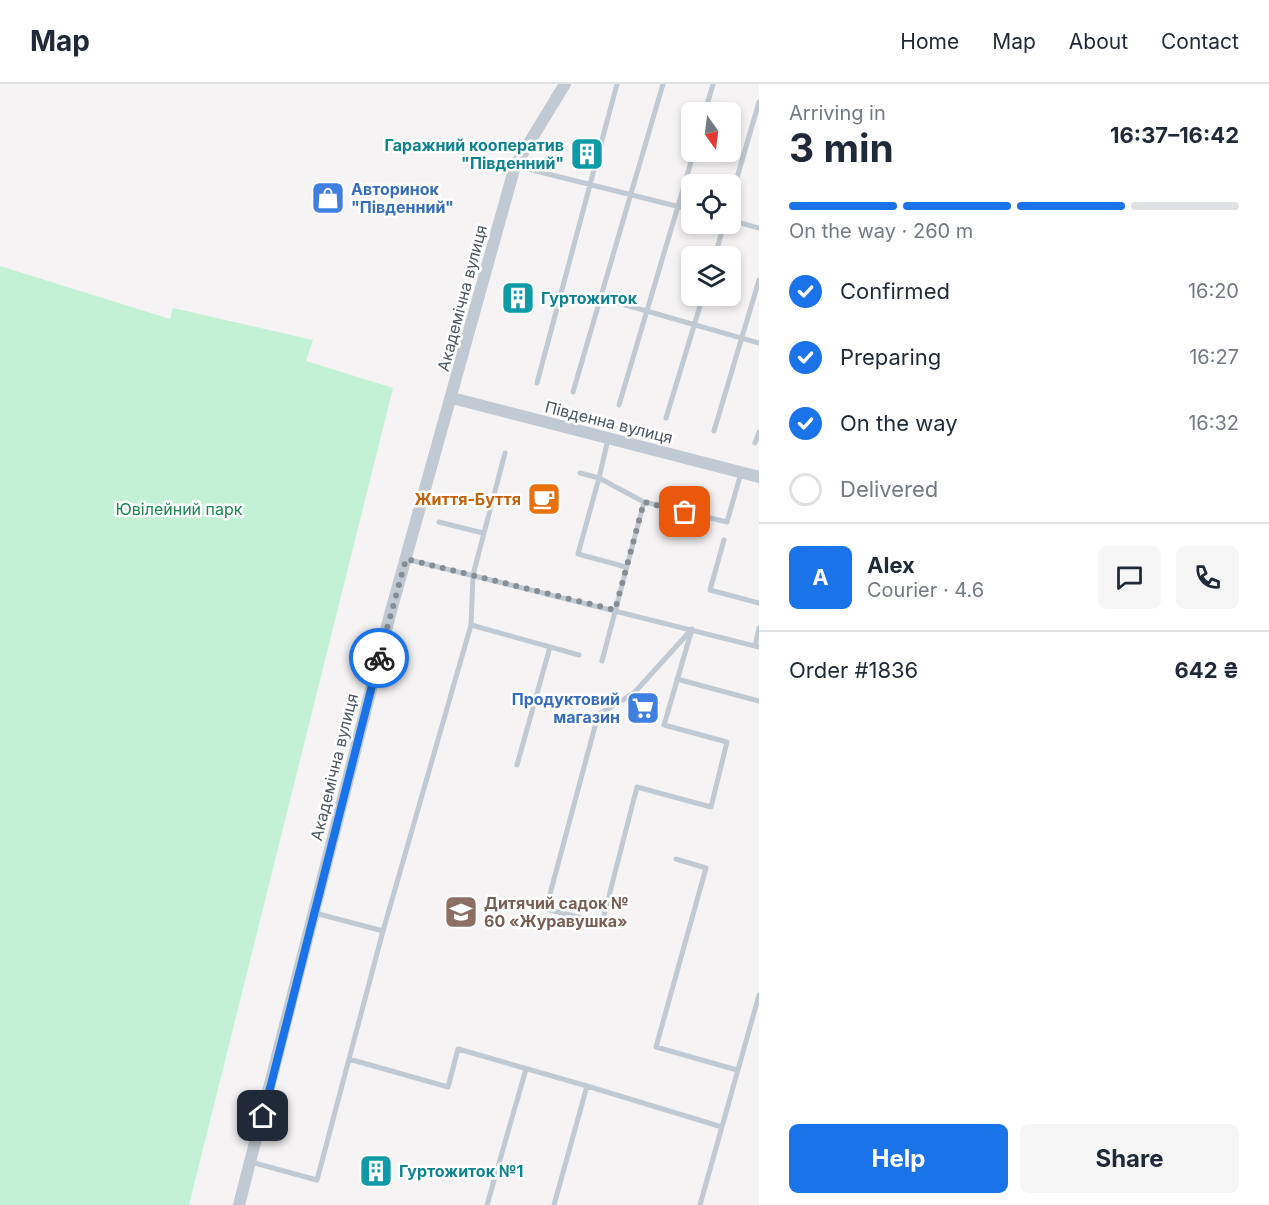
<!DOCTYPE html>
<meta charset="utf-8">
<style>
body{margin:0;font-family:Inter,sans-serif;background:#f6f6f7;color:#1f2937;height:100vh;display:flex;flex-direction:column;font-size:22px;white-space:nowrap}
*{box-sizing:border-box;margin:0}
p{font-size:20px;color:#747a83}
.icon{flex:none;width:33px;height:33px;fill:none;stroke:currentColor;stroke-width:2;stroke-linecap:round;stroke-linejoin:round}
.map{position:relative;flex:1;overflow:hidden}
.details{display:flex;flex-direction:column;background:#fff;width:510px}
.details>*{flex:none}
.needle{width:39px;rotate:166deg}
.controls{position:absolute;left:681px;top:18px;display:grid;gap:12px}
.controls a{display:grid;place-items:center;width:60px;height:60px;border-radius:9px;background:#fff;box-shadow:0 3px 9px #0003;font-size:30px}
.pin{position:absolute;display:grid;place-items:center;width:51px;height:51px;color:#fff;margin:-26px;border-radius:12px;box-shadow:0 3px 9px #0006}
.courier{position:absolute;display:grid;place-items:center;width:60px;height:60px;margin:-30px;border:4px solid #1a73e8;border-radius:50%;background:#fff;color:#222;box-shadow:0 2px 8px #0007}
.summary em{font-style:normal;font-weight:700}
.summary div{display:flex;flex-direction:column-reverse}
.summary{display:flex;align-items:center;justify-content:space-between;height:102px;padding:0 30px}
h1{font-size:39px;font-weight:700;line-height:45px}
.bar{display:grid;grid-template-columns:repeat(4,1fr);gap:9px 6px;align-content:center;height:72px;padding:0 30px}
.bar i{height:8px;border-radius:4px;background:#e0e1e3}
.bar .current{background:#1a73e8}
.bar p{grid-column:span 4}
.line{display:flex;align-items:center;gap:15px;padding:0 30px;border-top:2px solid #e0e1e3}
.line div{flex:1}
.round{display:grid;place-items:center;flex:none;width:63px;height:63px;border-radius:9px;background:#f6f6f7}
ol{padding:0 30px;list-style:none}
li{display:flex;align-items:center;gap:18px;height:66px}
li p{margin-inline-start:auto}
li .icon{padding:6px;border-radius:50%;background:#1a73e8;color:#fff;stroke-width:4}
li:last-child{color:#747a83}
li i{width:33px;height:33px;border:3px solid #e0e1e3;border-radius:50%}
.cta{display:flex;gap:12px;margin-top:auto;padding:12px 30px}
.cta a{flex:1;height:69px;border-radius:9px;background:#1a73e8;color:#fff;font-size:24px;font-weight:700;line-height:69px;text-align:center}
.cta a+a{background:#f6f6f7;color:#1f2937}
header{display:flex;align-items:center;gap:36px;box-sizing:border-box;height:84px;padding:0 30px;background:#fff;border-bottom:2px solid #e0e1e3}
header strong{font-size:28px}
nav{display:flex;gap:33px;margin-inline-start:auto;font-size:21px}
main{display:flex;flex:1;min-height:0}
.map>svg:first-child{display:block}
</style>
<header>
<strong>Map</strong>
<nav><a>Home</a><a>Map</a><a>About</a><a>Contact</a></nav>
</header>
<main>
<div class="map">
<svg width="759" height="1121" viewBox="0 0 759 1121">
<rect width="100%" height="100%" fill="#f5f3f3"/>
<!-- green -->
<path fill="#c3f1d5" d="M0 182 170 235 173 224 313 256 306 277 393 304 189 1121H0Z"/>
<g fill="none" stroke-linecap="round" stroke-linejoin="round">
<!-- service -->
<path stroke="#c1cad2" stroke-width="5" d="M705 28 713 0
M516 82 692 126
M730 118 759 18
M730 136 759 144
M715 172 724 140
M601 214 759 259
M537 299 617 0
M573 308 663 0
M619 321 694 68
M666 334 703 212
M714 347 759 196
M755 359 759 348
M505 369 473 491 471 541 579 571
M580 389 599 394 608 355
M439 438 483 449
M724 456 710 506 759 519
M406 475 759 563
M626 483 578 470 599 394 644 418 727 438 741 389
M692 545 664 641 727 658 711 723 637 703 602 839 546 825 598 631 634 609Z
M755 562 759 544
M602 577 644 418
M677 595 759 617
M517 681 550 563
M676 775 706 784 656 963 737 986
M315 829 383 847
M349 975 383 847 471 541
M251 1078 317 1096 349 975 448 1003 458 965 587 1002
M487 1121 526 985
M554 1121 587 1002 722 1043
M700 1121 759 911"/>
<!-- tertiary -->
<path stroke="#c1cad2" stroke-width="12" d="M452 314 759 393
M239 1121 391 527 515 82 565 0"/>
</g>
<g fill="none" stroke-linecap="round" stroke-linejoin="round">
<!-- done -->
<path stroke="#868d94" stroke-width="6" stroke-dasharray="0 10.8" d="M379 574 406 475 615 526 644 418 685 428"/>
<!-- route -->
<path stroke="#1a73e8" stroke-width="8" d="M263 1032 379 574"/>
</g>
<!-- icons -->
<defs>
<g id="building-square" transform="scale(1.725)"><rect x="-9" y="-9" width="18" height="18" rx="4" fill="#0f9aa8" stroke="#fff"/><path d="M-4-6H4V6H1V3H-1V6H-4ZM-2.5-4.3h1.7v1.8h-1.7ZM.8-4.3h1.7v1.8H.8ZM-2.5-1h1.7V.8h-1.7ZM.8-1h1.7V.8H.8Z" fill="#fff"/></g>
<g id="shop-square" transform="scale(1.725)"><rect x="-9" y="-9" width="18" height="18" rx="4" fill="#3f7fe0" stroke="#fff"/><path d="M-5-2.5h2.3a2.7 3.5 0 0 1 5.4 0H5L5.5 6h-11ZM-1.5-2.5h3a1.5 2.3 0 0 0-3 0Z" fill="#fff"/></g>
<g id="cafe-square" transform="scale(1.725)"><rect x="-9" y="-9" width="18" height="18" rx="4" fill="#e8710a" stroke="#fff"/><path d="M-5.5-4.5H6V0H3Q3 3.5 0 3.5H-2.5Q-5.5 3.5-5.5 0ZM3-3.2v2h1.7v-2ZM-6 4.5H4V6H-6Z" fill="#fff"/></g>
<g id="supermarket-square" transform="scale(1.725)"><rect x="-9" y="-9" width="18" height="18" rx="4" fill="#3f7fe0" stroke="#fff"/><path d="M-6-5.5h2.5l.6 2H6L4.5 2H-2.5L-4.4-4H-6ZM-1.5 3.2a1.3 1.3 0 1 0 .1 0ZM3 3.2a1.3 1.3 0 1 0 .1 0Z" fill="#fff"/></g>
<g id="school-square" transform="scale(1.725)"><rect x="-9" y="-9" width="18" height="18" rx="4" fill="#8d6e63" stroke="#fff"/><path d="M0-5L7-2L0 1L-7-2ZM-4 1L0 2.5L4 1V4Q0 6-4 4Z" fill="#fff"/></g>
</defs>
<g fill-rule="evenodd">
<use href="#building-square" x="587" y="70"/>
<use href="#shop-square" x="328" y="114"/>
<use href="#building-square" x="518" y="214"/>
<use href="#cafe-square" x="544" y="415"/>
<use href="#supermarket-square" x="643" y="624"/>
<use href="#school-square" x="461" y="828"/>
<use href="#building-square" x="376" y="1087"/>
</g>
<g text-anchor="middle" stroke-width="5" stroke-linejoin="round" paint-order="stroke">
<!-- culture labels -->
<g font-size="16" font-weight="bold" fill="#0d838f" stroke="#fff" text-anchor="start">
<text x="564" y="67" text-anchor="end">Гаражний кооператив<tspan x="564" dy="18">"Південний"</tspan></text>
<text x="541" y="220">Гуртожиток</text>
<text x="399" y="1093">Гуртожиток №1</text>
</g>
<!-- shop labels -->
<g font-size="16" font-weight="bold" fill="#366cbe" stroke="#fff" text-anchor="start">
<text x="351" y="111">Авторинок<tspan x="351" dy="18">"Південний"</tspan></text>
<text x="620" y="621" text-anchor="end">Продуктовий<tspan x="620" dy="18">магазин</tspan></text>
</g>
<!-- street labels -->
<g font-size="16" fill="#4a5661" stroke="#fff">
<text transform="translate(462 214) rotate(-75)" y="6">Академічна вулиця</text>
<text transform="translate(609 338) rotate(14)" y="6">Південна вулиця</text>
<text transform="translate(334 683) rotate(-76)" y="6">Академічна вулиця</text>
</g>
<!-- food labels -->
<g font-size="16" font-weight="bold" fill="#c56008" stroke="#fff" text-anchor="end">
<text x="521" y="421">Життя-Буття</text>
</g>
<!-- park labels -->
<g font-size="16" fill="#17864f" stroke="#fff">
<text x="179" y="431">Ювілейний парк</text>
</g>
<!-- education labels -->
<g font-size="16" font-weight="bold" fill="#785e54" stroke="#fff" text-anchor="start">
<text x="484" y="825">Дитячий садок №<tspan x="484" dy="18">60 «Журавушка»</tspan></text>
</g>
</g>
</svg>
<div class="controls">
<a><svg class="needle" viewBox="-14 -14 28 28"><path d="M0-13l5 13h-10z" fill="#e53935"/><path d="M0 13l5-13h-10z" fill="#747a83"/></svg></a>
<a><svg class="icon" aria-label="locate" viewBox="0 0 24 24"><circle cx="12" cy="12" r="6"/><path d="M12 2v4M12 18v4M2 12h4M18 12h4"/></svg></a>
<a><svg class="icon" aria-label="layers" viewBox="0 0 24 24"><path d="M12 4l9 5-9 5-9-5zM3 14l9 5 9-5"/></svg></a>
</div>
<div class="pin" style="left:685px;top:428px;background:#ea580c"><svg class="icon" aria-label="bag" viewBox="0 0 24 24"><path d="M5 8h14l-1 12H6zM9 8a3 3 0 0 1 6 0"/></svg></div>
<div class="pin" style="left:263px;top:1032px;background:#1f2937"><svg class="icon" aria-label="home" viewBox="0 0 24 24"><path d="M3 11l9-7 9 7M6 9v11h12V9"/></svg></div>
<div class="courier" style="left:379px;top:574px"><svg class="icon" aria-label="bike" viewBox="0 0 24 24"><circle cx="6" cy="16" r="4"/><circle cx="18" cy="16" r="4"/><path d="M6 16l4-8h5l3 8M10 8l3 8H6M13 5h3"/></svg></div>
</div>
<section class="details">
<div class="summary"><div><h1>3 min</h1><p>Arriving in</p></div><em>16:37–16:42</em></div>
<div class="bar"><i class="current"></i><i class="current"></i><i class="current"></i><i></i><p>On the way · 260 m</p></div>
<ol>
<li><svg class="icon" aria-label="check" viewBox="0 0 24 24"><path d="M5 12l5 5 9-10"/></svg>Confirmed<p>16:20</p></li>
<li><svg class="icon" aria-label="check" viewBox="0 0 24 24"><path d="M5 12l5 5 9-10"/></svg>Preparing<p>16:27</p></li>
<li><svg class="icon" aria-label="check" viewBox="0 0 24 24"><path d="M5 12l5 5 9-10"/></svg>On the way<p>16:32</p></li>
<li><i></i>Delivered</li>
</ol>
<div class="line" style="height:108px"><b class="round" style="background:#1a73e8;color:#fff">A</b><div><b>Alex</b><p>Courier · 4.6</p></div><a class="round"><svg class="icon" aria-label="chat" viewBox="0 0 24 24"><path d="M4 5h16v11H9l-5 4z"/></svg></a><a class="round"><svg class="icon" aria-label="phone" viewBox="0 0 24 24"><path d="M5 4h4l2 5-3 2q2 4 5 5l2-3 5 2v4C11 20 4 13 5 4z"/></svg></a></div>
<div class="line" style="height:78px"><div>Order #1836</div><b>642 ₴</b></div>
<div class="cta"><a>Help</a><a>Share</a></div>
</section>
</main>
